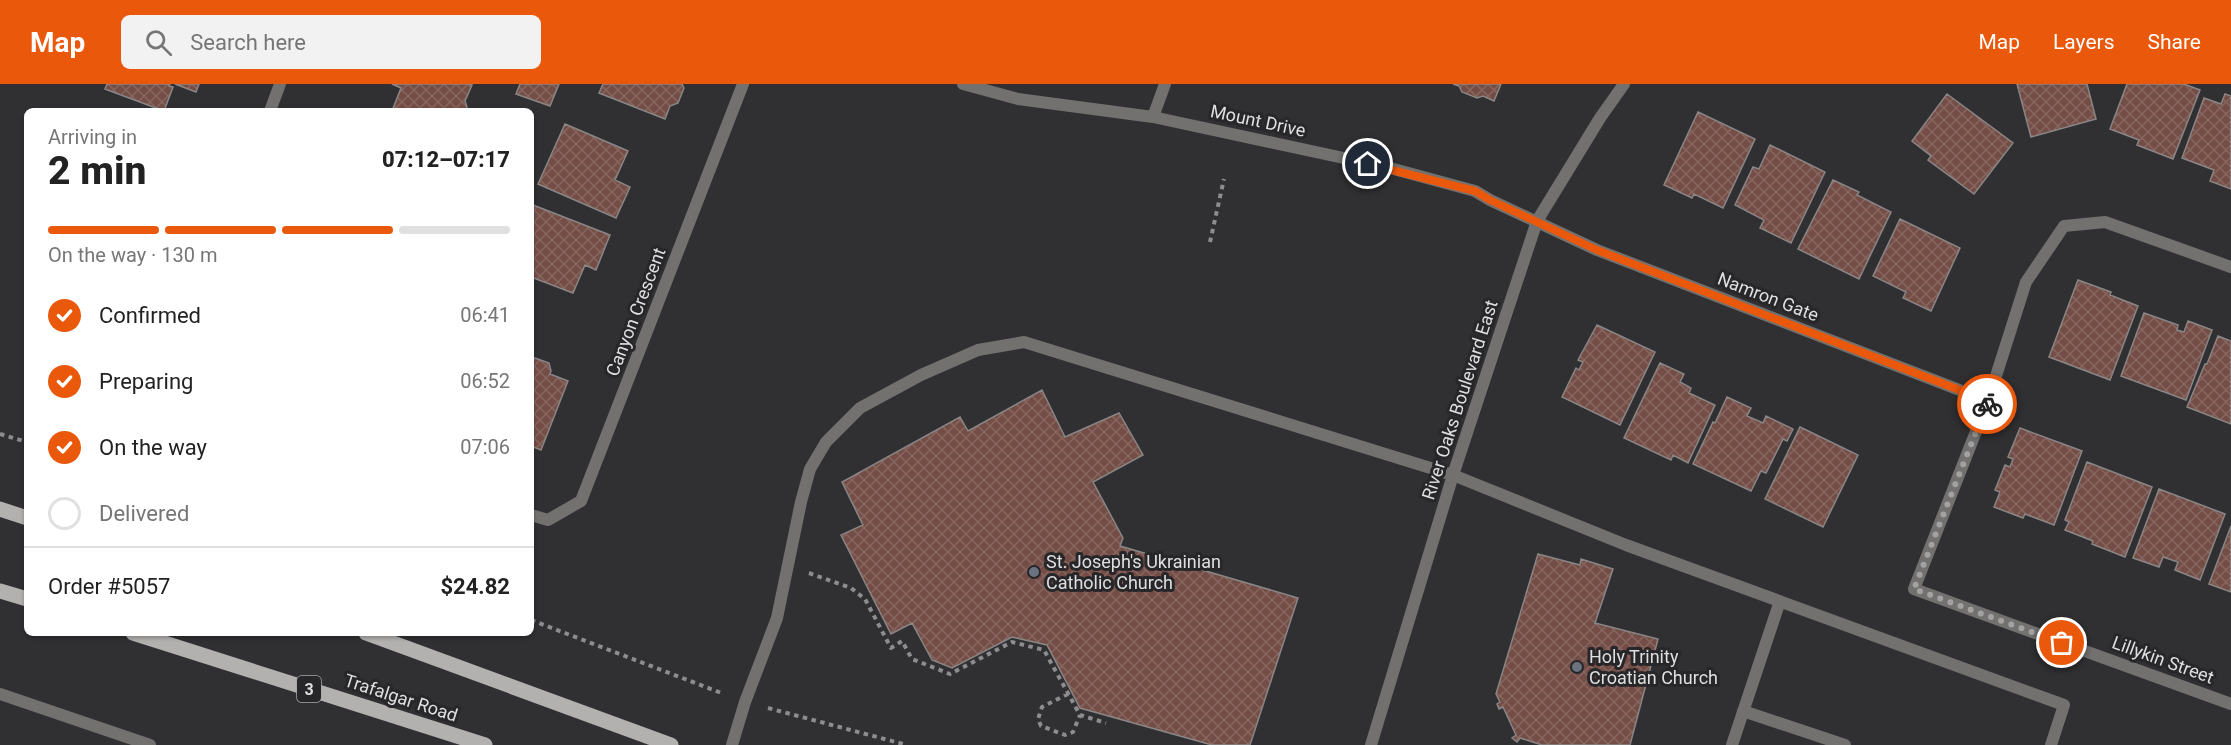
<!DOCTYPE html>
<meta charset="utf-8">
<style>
body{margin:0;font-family:Roboto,sans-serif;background:#f2f2f2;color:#222;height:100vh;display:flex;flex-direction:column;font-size:22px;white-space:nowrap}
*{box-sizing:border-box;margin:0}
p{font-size:20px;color:#767676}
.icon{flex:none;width:33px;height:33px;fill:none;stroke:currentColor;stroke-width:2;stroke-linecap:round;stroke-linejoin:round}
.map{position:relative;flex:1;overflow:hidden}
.drawer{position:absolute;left:24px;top:24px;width:510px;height:528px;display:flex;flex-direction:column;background:#fff;border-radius:9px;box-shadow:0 2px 4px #0004}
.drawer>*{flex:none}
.pin{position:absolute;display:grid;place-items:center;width:51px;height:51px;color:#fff;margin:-26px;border:3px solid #fff;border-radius:50%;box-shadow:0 2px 6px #0007}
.courier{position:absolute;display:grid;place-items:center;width:60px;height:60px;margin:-30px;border:4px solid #ea580c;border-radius:50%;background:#fff;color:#222;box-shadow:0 2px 8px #0007}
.headline em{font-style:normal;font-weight:800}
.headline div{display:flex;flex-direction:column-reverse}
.headline{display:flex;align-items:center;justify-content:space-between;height:102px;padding:0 24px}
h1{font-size:39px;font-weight:800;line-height:45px}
.bar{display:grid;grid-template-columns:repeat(4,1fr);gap:9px 6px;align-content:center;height:72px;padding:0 24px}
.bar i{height:8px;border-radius:4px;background:#e0e0e0}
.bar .active{background:#ea580c}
.bar p{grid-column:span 4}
.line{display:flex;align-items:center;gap:15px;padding:0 24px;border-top:2px solid #e0e0e0}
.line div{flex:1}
ol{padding:0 24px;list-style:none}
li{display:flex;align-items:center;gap:18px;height:66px}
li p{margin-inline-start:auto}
li .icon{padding:6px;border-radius:50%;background:#ea580c;color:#fff;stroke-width:4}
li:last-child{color:#767676}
li i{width:33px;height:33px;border:3px solid #e0e0e0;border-radius:50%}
header{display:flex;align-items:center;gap:36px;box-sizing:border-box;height:84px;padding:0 30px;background:#ea580c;color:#fff}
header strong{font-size:28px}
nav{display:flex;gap:33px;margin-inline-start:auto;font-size:21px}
.search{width:420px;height:54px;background:#f2f2f2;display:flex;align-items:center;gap:15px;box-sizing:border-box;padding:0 21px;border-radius:9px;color:#767676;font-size:22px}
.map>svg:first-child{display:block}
</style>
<header>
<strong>Map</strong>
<div class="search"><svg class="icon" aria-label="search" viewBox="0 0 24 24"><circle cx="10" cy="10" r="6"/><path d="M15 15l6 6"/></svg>Search here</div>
<nav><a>Map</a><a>Layers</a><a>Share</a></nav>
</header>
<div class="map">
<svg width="2231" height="661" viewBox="0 0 2231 661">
<defs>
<pattern id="building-cross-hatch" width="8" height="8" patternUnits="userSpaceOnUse" patternTransform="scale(1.5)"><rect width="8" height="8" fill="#744d46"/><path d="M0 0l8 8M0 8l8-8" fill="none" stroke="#876660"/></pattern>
</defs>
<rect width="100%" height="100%" fill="#303033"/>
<!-- building -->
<path fill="url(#building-cross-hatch)" stroke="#898685" stroke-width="1.5" d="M107 0H170L169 2 173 3 164 27 105 5Z
M175 0H199L196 8Z
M392 0H468L472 1 465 17 467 23 466 27H392L401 4Z
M520 0H559L550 22 516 10Z
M603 0H682L684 4 678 19 670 22 665 35 599 9Z
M1453 0H1501L1494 17 1483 12 1477 14 1462 8 1459 2Z
M2017 0H2087L2096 35 2031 53Z
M2127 0H2184L2200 6 2173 75 2137 61 2139 56 2110 45Z
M1947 10 2013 59 1974 110 1928 76 1931 72 1912 57Z
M2225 10 2231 12V105L2210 97 2214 86 2182 74 2204 14 2221 20Z
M1698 28 1755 55 1723 124 1694 110 1692 114 1664 101Z
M565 40 628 67 615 96 630 103 616 134 538 100Z
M1770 61 1825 88 1791 159 1760 144 1764 136 1735 121 1753 83 1759 85Z
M1833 96 1859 108 1857 111 1891 128 1859 195 1798 165Z
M533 121 610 151 596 186 585 181 573 209 531 193V125Z
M1900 135 1960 164 1931 227 1903 214 1906 208 1873 192Z
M2078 196 2111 208 2110 211 2138 222 2110 296 2049 273Z
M2144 229 2178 241 2177 246 2184 248 2188 237 2212 246 2186 316 2121 292Z
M1597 241 1655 268 1620 341 1562 313 1576 284 1579 286 1583 278 1578 276Z
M2218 252 2231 257V340L2187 323 2205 280H2207Z
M535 274 549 279 551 287 550 290 568 297 541 366 531 362V278Z
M1660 279 1684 290 1680 298 1691 304 1689 309 1715 321 1688 379 1673 371 1671 376 1624 354Z
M1042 306 1065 353 1119 329 1143 371 1093 398 1123 454 1120 462 1298 514 1250 661H1212L1080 624 1047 561 1012 553 952 584 932 576 912 539 891 550 841 451 863 441 842 398 960 333 968 347Z
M1727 313 1751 324 1747 332 1763 339 1766 332 1793 345 1787 357 1783 355 1766 389 1761 387 1751 407 1693 380 1713 338 1715 339Z
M1800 343 1858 371 1823 443 1765 415Z
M2020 344 2082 367 2054 441 2025 430 2023 434 1994 423 2000 408 1995 406 2005 381 2010 383 2013 375 2008 373Z
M2087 378 2152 403 2125 473 2092 460 2093 457 2065 446 2069 438 2065 436Z
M2159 405 2225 430 2200 496 2175 486 2178 478 2163 473 2159 483 2133 474Z
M2231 442V508L2209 500Z
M1538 470 1580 481 1581 475 1613 485 1595 539 1658 555 1630 661H1542L1520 654 1517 658 1512 654 1516 651 1503 623 1499 625 1497 620 1500 618 1496 610Z"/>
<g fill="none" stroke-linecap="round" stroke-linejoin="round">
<!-- path -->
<path stroke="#8d8d8f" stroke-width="4" stroke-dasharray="4.5 4.5" stroke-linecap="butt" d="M1210 158 1224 95
M0 350 27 358
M809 489 851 504 865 515 891 564 902 557 912 575 950 590 1012 558 1044 566 1080 631 1106 639
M531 536 724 610
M1068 610 1042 623 1038 635 1041 642 1065 651 1073 648 1080 631
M768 624 907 661"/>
<!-- service -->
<path stroke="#727170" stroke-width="12" d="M1743 627 1845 661
M732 661 745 618 777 534 801 418 810 385 826 358 860 324 921 291 978 266 1024 258 1453 391 1626 461 2064 621 2051 661
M1732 661 1780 517"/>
<!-- minor -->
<path stroke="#727170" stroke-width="12" d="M963 0 1018 15 1153 33 1390 84 1475 107 1490 116 1597 166 1988 317
M270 27 280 0
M1153 33 1165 0
M2231 183 2105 138 2064 142 2026 198 1988 317 1914 505 2231 620
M531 431 548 436 581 417 743 0
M0 610 150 661"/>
<!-- tertiary -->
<path stroke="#727170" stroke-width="12" d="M1371 661 1453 391 1537 137 1600 34 1624 0"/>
<!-- primary -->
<path stroke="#b3b0b0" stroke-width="15" d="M0 425 27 434
M0 507 27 515
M133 549 485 661
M366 549 671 661"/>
</g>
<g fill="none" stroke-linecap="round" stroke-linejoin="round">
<!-- done -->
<path stroke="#a2a2a3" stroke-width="6" stroke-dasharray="0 10.8" d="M1987 320 1914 505 2062 559"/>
<!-- route -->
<path stroke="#ea580c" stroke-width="8" d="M1368 80 1475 107 1490 116 1597 166 1988 317 1987 320"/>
</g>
<!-- markers -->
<g fill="#6b7280" stroke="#272629" stroke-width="2">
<circle cx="1034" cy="488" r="6"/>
<circle cx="1577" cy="583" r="6"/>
</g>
<g text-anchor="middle" stroke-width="6" stroke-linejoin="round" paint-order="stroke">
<!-- shield labels -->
<rect fill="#272629" stroke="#a8a8a9" stroke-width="1.5" x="297" y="592" width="24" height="26" rx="4.5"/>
<g font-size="16" font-weight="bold" fill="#dfdfe0">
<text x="309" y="611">3</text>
</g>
<!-- street labels -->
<g font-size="18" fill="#dfdfe0" stroke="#272629">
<text transform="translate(1258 37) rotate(12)" y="6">Mount Drive</text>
<text transform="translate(1768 213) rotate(21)" y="6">Namron Gate</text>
<text transform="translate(636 228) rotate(-69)" y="6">Canyon Crescent</text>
<text transform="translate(1460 316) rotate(-72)" y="6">River Oaks Boulevard East</text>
<text transform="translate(2163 576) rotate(20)" y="6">Lillykin Street</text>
<text transform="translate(401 614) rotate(18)" y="6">Trafalgar Road</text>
</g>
<!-- poi labels -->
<g font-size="18" fill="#dfdfe0" stroke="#272629" text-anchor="start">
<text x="1046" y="484">St. Joseph's Ukrainian<tspan x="1046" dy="21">Catholic Church</tspan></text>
<text x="1589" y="579">Holy Trinity<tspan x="1589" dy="21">Croatian Church</tspan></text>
</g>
</g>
</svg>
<div class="pin" style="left:2062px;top:559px;background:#ea580c"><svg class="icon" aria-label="bag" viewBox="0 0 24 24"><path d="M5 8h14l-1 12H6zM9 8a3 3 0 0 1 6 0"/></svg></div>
<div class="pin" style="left:1368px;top:80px;background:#1f2937"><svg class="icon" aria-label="home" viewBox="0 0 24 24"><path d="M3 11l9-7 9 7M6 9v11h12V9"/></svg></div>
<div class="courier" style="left:1987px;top:320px"><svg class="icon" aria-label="bike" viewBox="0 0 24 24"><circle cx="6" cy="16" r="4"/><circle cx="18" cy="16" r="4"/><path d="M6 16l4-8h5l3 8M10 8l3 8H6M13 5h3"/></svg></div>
<section class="drawer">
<div class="headline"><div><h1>2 min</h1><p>Arriving in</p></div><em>07:12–07:17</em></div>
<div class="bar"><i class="active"></i><i class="active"></i><i class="active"></i><i></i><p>On the way · 130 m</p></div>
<ol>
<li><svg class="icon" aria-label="check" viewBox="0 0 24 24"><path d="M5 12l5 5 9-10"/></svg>Confirmed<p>06:41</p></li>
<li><svg class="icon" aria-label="check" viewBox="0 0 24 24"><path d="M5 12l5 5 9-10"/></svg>Preparing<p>06:52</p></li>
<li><svg class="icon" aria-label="check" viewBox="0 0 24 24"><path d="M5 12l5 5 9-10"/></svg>On the way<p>07:06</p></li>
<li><i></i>Delivered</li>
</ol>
<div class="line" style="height:78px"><div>Order #5057</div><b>$24.82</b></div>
</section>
</div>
